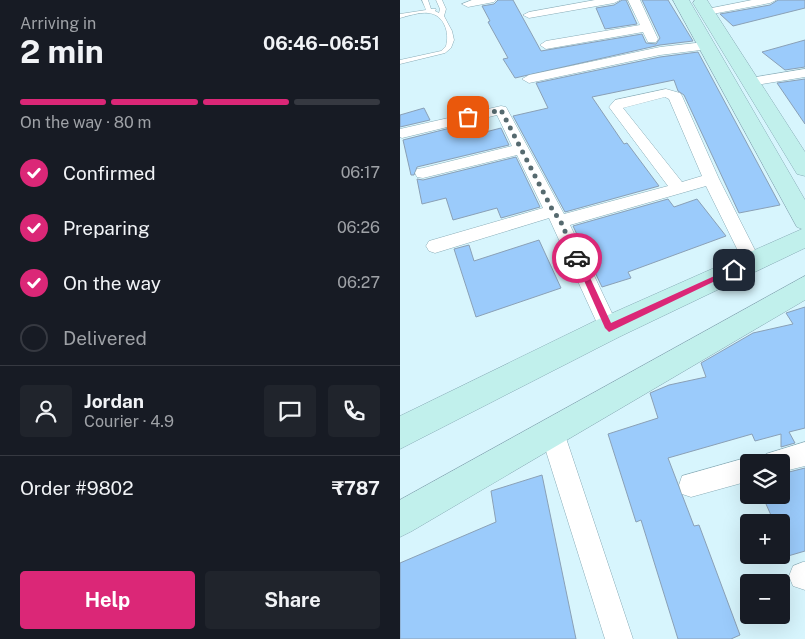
<!DOCTYPE html>
<meta charset="utf-8">
<style>
body{margin:0;font-family:"Public Sans",sans-serif;background:#20242c;color:#f1f3f6;height:100vh;display:flex;flex-direction:column;font-size:19px;white-space:nowrap}
*{box-sizing:border-box;margin:0}
p{font-size:16px;color:#9ea1a6}
.icon{flex:none;width:28px;height:28px;fill:none;stroke:currentColor;stroke-width:2;stroke-linecap:round;stroke-linejoin:round}
.map{position:relative;flex:1;overflow:hidden}
.sheet{display:flex;flex-direction:column;background:#171b24;width:400px}
.sheet>*{flex:none}
.tools{position:absolute;left:340px;top:454px;display:grid;gap:10px}
.tools a{display:grid;place-items:center;width:50px;height:50px;border-radius:5px;background:#171b24;box-shadow:0 5px 20px #0002;font-size:25px}
.pin{position:absolute;display:grid;place-items:center;width:42px;height:42px;color:#fff;margin:-21px;border-radius:10px;box-shadow:0 2px 8px #0006}
.courier{position:absolute;display:grid;place-items:center;width:50px;height:50px;margin:-25px;border:4px solid #db2777;border-radius:50%;background:#fff;color:#222;box-shadow:0 1px 6px #0007}
.headline em{font-style:normal;font-weight:700}
.headline div{display:flex;flex-direction:column-reverse}
.headline{display:flex;align-items:center;justify-content:space-between;height:85px;padding:0 20px}
h1{font-size:32px;font-weight:700;line-height:38px}
.bar{display:grid;grid-template-columns:repeat(4,1fr);gap:8px 5px;align-content:center;height:60px;padding:0 20px}
.bar i{height:6px;border-radius:4px;background:#363941}
.bar .on{background:#db2777}
.bar p{grid-column:span 4}
.line{display:flex;align-items:center;gap:12px;padding:0 20px;border-top:1px solid #363941}
.line div{flex:1}
.round{display:grid;place-items:center;flex:none;width:52px;height:52px;border-radius:5px;background:#20242c}
ol{padding:0 20px;list-style:none}
li{display:flex;align-items:center;gap:15px;height:55px}
li p{margin-inline-start:auto}
li .icon{padding:5px;border-radius:50%;background:#db2777;color:#fff;stroke-width:4}
li:last-child{color:#9ea1a6}
li i{width:28px;height:28px;border:2px solid #363941;border-radius:50%}
.cta{display:flex;gap:10px;margin-top:auto;padding:10px 20px}
.cta a{flex:1;height:58px;border-radius:5px;background:#db2777;color:#fff;font-size:20px;font-weight:700;line-height:58px;text-align:center}
.cta a+a{background:#20242c;color:#f1f3f6}
main{display:flex;flex:1;min-height:0}
.map>svg:first-child{display:block}
</style>
<main>
<section class="sheet">
<div class="headline"><div><h1>2 min</h1><p>Arriving in</p></div><em>06:46–06:51</em></div>
<div class="bar"><i class="on"></i><i class="on"></i><i class="on"></i><i></i><p>On the way · 80 m</p></div>
<ol>
<li><svg class="icon" aria-label="check" viewBox="0 0 24 24"><path d="M5 12l5 5 9-10"/></svg>Confirmed<p>06:17</p></li>
<li><svg class="icon" aria-label="check" viewBox="0 0 24 24"><path d="M5 12l5 5 9-10"/></svg>Preparing<p>06:26</p></li>
<li><svg class="icon" aria-label="check" viewBox="0 0 24 24"><path d="M5 12l5 5 9-10"/></svg>On the way<p>06:27</p></li>
<li><i></i>Delivered</li>
</ol>
<div class="line" style="height:90px"><a class="round"><svg class="icon" aria-label="person" viewBox="0 0 24 24"><circle cx="12" cy="8" r="4"/><path d="M4 21q1-7 8-7t8 7"/></svg></a><div><b>Jordan</b><p>Courier · 4.9</p></div><a class="round"><svg class="icon" aria-label="chat" viewBox="0 0 24 24"><path d="M4 5h16v11H9l-5 4z"/></svg></a><a class="round"><svg class="icon" aria-label="phone" viewBox="0 0 24 24"><path d="M5 4h4l2 5-3 2q2 4 5 5l2-3 5 2v4C11 20 4 13 5 4z"/></svg></a></div>
<div class="line" style="height:65px"><div>Order #9802</div><b>₹787</b></div>
<div class="cta"><a>Help</a><a>Share</a></div>
</section>
<div class="map">
<svg width="405" height="639" viewBox="0 0 405 639">
<rect width="100%" height="100%" fill="#d7f5fd"/>
<!-- building -->
<path fill="#9bcbfb" stroke="#8aa0b6" d="M98 0H113L141 51 242 34 246 43 256 44 260 38 242 0H268L293 41 260 45 115 78 103 59 108 58 88 22 90 21 82 6 94 4Z
M222 0H226L237 24 205 29 196 8 214 5Z
M378 0H405V8L333 26 320 14 370 5Z
M405 40V67L385 70 362 52Z
M298 52 380 205 339 213 284 95 278 91 274 80 192 97 224 144 227 143 259 186 165 212 113 116 148 108 136 83 260 57Z
M405 79V124L377 83Z
M24 108 30 120 0 127V115Z
M66 124 70 136 101 128 109 145 17 167 14 175H11L3 140Z
M116 157 140 207 101 218 97 208 53 220 46 198 22 204 17 179 23 180Z
M268 199 274 207 297 199 326 236 228 272 231 278 202 287 173 226Z
M139 240 161 288 76 317 54 249 69 245 74 261Z
M405 307V428L389 432 395 443 381 447V434L355 441 352 434 268 458 294 526 299 525 340 635 331 639H278L241 520 236 522 208 434 258 418 250 393 269 385 306 377 301 363 353 333 393 324 386 313Z
M405 468V551L388 556 381 540V522H374L362 495H381V474Z
M142 475 176 639H0V563L96 522 91 491Z"/>
<g fill="none" stroke-linecap="round" stroke-linejoin="round">
<!-- lane casing -->
<g stroke="#89acb7" stroke-width="1">
<path id="lane" d="M22 0H28L31 9H36L35 11 39 13 40 9 36 0H42L46 9 44 16 52 31 54 40 51 48 45 53 0 64V60L41 51 46 46C50 33 44 14 28 13 19 12 8 16 0 18V14L26 10Z"/>
</g>
<!-- street casing -->
<g stroke="#89acb7" stroke-width="1">
<path id="street" d="M72 0H96L94 2 68 7 62 4Z
M195 0H220L214 3 129 18 123 15 129 12Z
M228 0H240L258 39 256 42H248L243 32 146 49 140 45 146 41 240 25Z
M352 0H376L370 3 307 15 301 12 307 9Z
M305 42 309 43 311 46 309 49 260 55 129 83 122 79 129 75 260 47Z
M405 69V77L350 86 343 82 350 78Z
M266 89 280 93 282 96 319 179 361 262 358 267 352 269 346 267 306 186 170 225 219 328 216 334 209 337 202 334 149 218 35 253 29 251 26 246 29 241 143 208 117 155 23 178 17 177 15 173 17 169 23 168 112 146 97 115 2 138 0 137V129L101 106 106 107 164 214 268 186 209 107 215 100ZM265 97 269 99 302 176 282 182 223 108Z
M152 420 160 424 164 432 233 639H205L140 432 144 424Z
M405 442V466L381 472V462H362L366 454Z
M349 457 358 462H349V481L291 497 282 494 279 485 282 476Z
M403 562H405V590L393 586 389 576 393 566Z"/>
</g>
<!-- secondary casing -->
<g stroke="#89acb7" stroke-width="1">
<path id="secondary" d="M273 0H289L405 200V248L219 337 0 449V416L199 319 402 229 397 227Z
M295 0H307L405 152V176L397 174 293 3Z
M405 276V300L12 531 0 537V500Z"/>
</g>
<!-- lane -->
<use href="#lane" fill="#fff" fill-rule="evenodd"/>
<!-- street -->
<use href="#street" fill="#fff" fill-rule="evenodd"/>
<!-- secondary -->
<use href="#secondary" fill="#c1f0ec" fill-rule="evenodd"/>
</g>
<!-- route -->
<path fill="#db2777" d="M175 256H180L211 323 332 268 338 270 209 332 205 328 174 258Z"/>
<g fill="none" stroke-linecap="round" stroke-linejoin="round">
<!-- done -->
<path stroke="#566a6f" stroke-width="5" stroke-dasharray="0 9" d="M68 117 101 110 153 211 160 220 177 258"/>
</g>
</svg>
<div class="tools">
<a><svg class="icon" aria-label="layers" viewBox="0 0 24 24"><path d="M12 4l9 5-9 5-9-5zM3 14l9 5 9-5"/></svg></a>
<a>+</a>
<a>−</a>
</div>
<div class="pin" style="left:68px;top:117px;background:#ea580c"><svg class="icon" aria-label="bag" viewBox="0 0 24 24"><path d="M5 8h14l-1 12H6zM9 8a3 3 0 0 1 6 0"/></svg></div>
<div class="pin" style="left:334px;top:270px;background:#1f2937"><svg class="icon" aria-label="home" viewBox="0 0 24 24"><path d="M3 11l9-7 9 7M6 9v11h12V9"/></svg></div>
<div class="courier" style="left:177px;top:258px"><svg class="icon" aria-label="car" viewBox="0 0 24 24"><path d="M5 17H2v-5l4-1 3-4h7l3 4 3 1v5h-3M9 17h6M6 11h13"/><circle cx="7" cy="17" r="2"/><circle cx="17" cy="17" r="2"/></svg></div>
</div>
</main>
